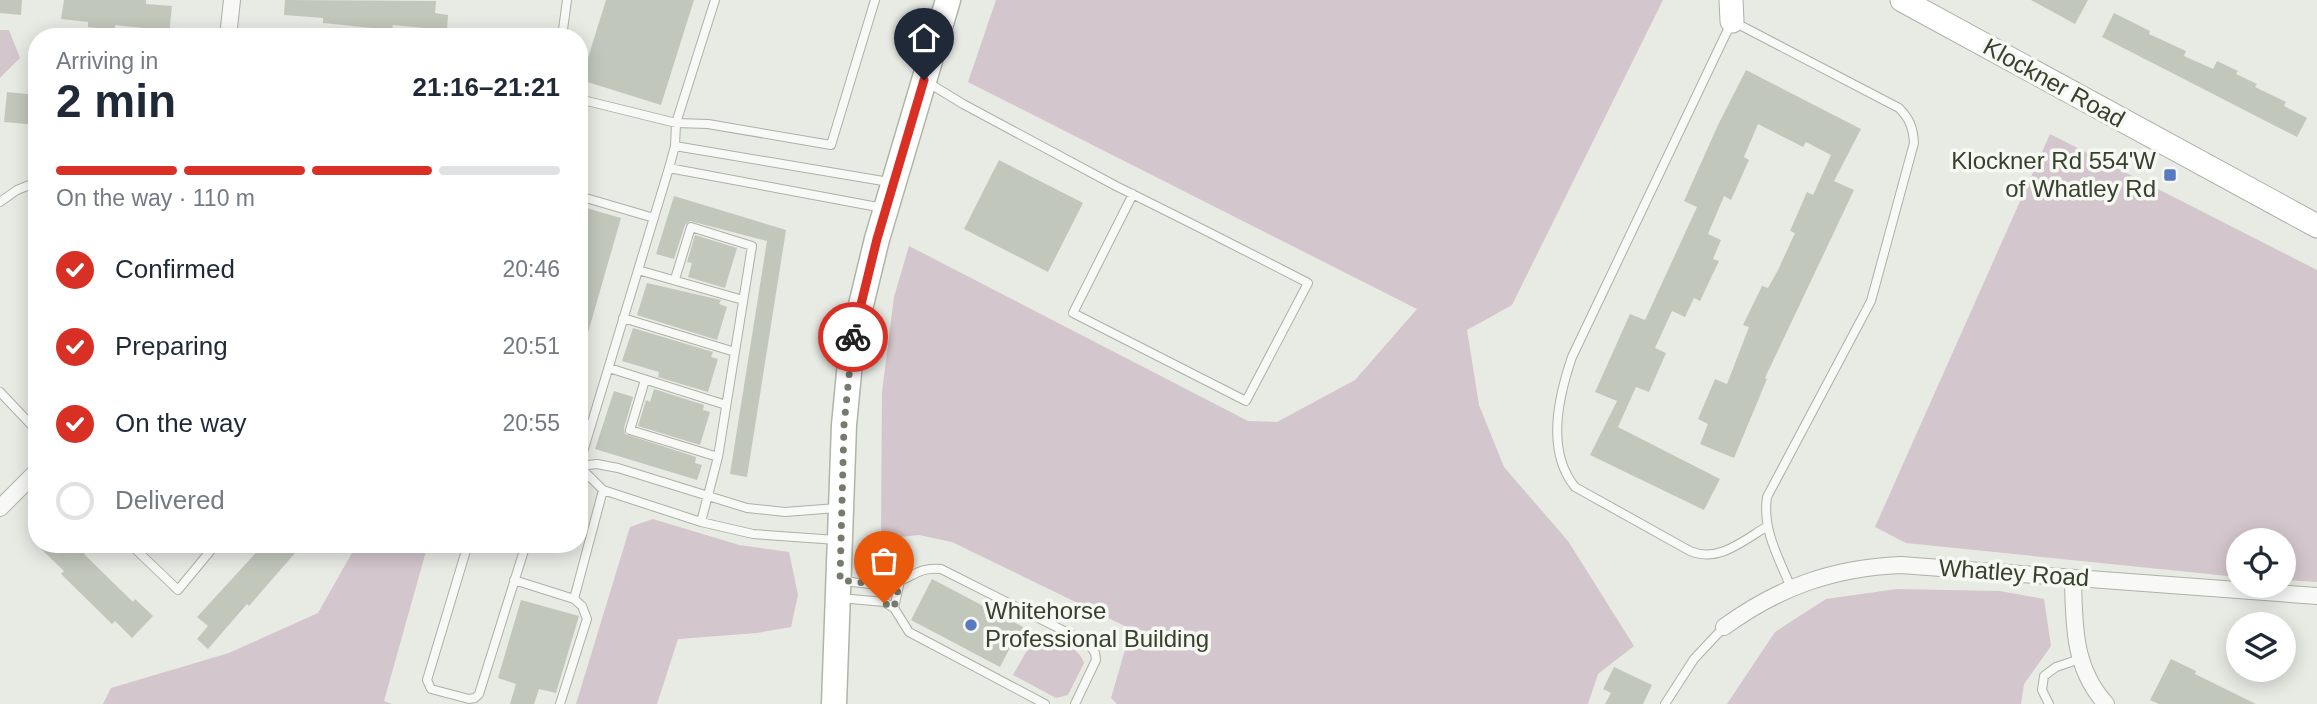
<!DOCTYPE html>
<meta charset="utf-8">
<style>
body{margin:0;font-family:Helvetica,sans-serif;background:#f6f6f7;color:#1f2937;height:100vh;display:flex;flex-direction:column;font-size:26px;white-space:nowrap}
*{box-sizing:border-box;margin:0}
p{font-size:23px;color:#747a83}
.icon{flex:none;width:38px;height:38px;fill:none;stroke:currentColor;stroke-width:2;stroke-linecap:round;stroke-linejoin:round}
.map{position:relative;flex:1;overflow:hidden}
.panel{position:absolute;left:28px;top:28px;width:560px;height:525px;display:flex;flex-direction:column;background:#fff;border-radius:28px;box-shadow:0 4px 18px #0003}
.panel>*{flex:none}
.buttons{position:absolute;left:2226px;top:528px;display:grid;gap:14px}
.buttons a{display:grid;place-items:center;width:70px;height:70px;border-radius:50%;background:#fff;box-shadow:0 4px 18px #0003;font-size:35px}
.pin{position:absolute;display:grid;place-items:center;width:60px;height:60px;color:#fff;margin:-72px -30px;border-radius:50% 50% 50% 0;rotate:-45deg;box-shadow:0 0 7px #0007}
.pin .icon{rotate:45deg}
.courier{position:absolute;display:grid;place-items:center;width:70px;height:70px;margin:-35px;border:5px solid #d93025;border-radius:50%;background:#fff;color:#222;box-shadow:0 2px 9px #0007}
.summary em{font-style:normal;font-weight:600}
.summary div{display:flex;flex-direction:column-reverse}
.summary{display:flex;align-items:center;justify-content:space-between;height:119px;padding:0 28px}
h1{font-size:46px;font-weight:600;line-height:52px}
.bar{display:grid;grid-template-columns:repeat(4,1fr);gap:10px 7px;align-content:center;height:84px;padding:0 28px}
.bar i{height:9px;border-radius:5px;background:#e0e1e3}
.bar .current{background:#d93025}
.bar p{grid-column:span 4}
ol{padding:0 28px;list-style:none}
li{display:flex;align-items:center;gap:21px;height:77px}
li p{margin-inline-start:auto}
li .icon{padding:7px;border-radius:50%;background:#d93025;color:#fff;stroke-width:4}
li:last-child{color:#747a83}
li i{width:38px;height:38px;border:4px solid #e0e1e3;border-radius:50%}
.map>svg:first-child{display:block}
</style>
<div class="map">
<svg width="2317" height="704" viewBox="0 0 2317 704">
<rect width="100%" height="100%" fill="#e8eae4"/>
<!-- green -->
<path fill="#d3c6cc" d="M996 0H1663L1512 305 1467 330 1479 405 1504 467 1568 541 1634 646 1598 674 1588 704H1117L1111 698 1131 629 952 542 919 535 881 539 882 392 894 297 909 246 1248 421 1277 422 1355 380 1417 309 968 82Z
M0 30H9L20 58 0 78Z
M2050 134 2317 270V582L2284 580V541H2238V577L1906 543 1875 527Z
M653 519 739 545 789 552 798 595 791 627 757 633 678 639 657 704H576L630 527Z
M357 544H428L384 701 392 704H103L111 688 229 653 318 613Z
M1897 589 2000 591 2044 599 2051 646 2024 684 2021 704H1727L1775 632 1826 599Z
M1038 631C1052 638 1079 646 1084 663L1068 695 1056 698 1013 675Z"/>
<!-- building -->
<path fill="#c2c7bc" d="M0 0H22L21 15 0 13Z
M64 0H146V4L172 6 169 35 143 33V28L115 25V30L88 27V22L61 19Z
M285 0 436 1 435 13 448 15 447 30 393 25 392 30 323 23V18L284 15Z
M606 0H694L661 105 581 80Z
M2031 0H2088L2075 24Z
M2114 13 2150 31 2149 34 2186 51 2184 56 2213 69 2217 61 2238 71 2236 74 2257 84 2255 87 2286 102 2284 106 2307 118 2297 137 2102 37Z
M1746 70 1861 129 1834 181 1854 190 1765 378 1767 379 1734 458 1700 444 1708 424 1698 419 1715 379 1727 384 1749 327 1743 325 1762 286 1768 288 1778 270 1795 233 1790 231 1807 192 1813 195 1831 155 1806 142 1803 147 1758 124 1744 157 1749 160 1731 200 1724 196 1708 234 1721 240 1713 259 1719 261 1700 301 1694 298 1685 317 1672 311 1655 348 1666 353 1649 392 1636 387 1618 427 1720 479 1704 510 1590 455 1617 401 1595 392 1630 314 1645 320 1697 207 1684 201 1718 125Z
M7 92 37 95V125L4 122Z
M999 160 1083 203 1048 272 964 229Z
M674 196 786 230 747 477 730 474 767 241 690 221 685 225 674 259 656 254Z
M579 206 621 218 583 350 579 349Z
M695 235 737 248 725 288 688 277 692 263 687 262Z
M647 283 721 300 719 304 727 307 717 340 637 315Z
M633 328 713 352 711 357 718 359 708 392 658 377 659 372 622 361Z
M654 389 704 405 703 410 710 412 700 445 638 426 646 400 650 402Z
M614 391 633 397 624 428 625 434 696 457 695 463 702 465 697 480 595 449Z
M36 544H80L87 551 84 554 133 602 135 599 153 616 132 638 115 621 112 624 61 574 64 571Z
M264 544H298L292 551 295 553 249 606 247 604 208 649 197 639 208 626 197 617Z
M932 579 1029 630 1023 642 1015 638 1000 667 911 620Z
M521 600 579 616 556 693 539 689 534 704H510L516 684 498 678Z
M2171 659 2196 671 2195 674 2256 704H2159L2150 700Z
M1614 667 1652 685 1643 704H1605L1611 693 1603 689Z"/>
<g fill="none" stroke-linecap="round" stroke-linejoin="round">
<!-- lane casing -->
<g stroke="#acb1a6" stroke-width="10">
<path id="lane" d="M562 37 567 0
M927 82 963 104 1116 186C1181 218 1244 250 1308 283L1246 401 1073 313 1133 194
M579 99 676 123 708 124 831 145 875 0
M675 146 889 182
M669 168 883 208
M579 196 654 218
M0 202 17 190 37 182
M638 270 743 300
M675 279 691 227 752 246 718 457 701 522
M623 318 735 352
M609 368 726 405
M645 380 630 430 718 457
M0 392 37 431
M579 465 669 168 675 146 676 123 715 0
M579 466 603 490 701 522 753 534 837 540
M579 466 597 464 618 468 747 508 785 512 837 508
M1766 527C1743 541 1718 563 1690 551L1575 487C1546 451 1558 398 1572 357L1732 21 1899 108C1910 119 1913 128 1914 143L1871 301 1767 497C1762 530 1779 558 1791 588
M130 544 178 590 216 544
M468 544 427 680 431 689 469 699 475 698 479 694 526 544
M508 544 523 548
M514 580 574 599 603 490
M842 581C857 582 873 586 888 584 909 582 916 566 941 569L1088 643 1095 653 1096 660 1075 704
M840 598 884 602 894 608 909 632 1045 704
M894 608 900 581
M560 704 587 619 582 606 574 599
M1665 704 1694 659 1724 627
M2049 704 2042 690 2044 676 2056 667 2080 659"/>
</g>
<!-- street casing -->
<g stroke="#acb1a6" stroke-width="18">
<path id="street" d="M228 37 232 0
M0 508 37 471
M2073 578C2074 624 2073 668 2106 704
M1724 627C1779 587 1833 568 1901 565L2317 596"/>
</g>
<!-- secondary casing -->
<g stroke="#acb1a6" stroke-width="25">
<path id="secondary" d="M1731 0 1732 21
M1902 0 2317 226"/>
</g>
<!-- primary casing -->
<g stroke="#aeb5a4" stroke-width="27">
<path id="primary" d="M834 704 844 425 852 342 877 239 948 0"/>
</g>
<!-- lane -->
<use href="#lane" stroke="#f8f9f6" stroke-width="8"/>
<!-- street -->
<use href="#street" stroke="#f8f9f6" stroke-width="16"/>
<!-- secondary -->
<use href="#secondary" stroke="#fff" stroke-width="23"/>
<!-- primary -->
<use href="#primary" stroke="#fff" stroke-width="24"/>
</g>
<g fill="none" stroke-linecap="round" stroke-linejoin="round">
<!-- done -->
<path stroke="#767c6d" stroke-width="7" stroke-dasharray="0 12.6" d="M853 337 844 425 840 580 875 584 900 581 894 608 884 603"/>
<!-- route -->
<path stroke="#d93025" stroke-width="9" d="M853 337 877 239 924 80"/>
</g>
<!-- markers -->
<g fill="#577ac1" stroke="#f6f8f3" stroke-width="2.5">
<rect x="2163" y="168" width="14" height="14" rx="3.5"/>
<circle cx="971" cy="625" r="7"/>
</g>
<g text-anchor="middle" stroke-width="7" stroke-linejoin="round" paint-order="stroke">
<!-- street labels -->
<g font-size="24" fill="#38412d" stroke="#f6f8f3">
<text transform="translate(2054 83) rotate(29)" y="8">Klockner Road</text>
<text transform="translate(2014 573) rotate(4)" y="8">Whatley Road</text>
</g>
<!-- poi labels -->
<g font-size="24" fill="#38412d" stroke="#f6f8f3" text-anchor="end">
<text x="2156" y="169">Klockner Rd 554'W<tspan x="2156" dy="28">of Whatley Rd</tspan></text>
<text x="985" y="619" text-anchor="start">Whitehorse<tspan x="985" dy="28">Professional Building</tspan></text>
</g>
</g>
</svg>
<div class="buttons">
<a><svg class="icon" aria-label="locate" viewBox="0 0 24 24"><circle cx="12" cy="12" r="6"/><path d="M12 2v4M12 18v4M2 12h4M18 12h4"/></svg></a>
<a><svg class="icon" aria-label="layers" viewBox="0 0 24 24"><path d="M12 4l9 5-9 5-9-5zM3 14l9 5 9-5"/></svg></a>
</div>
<div class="pin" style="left:884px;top:603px;background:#ea580c"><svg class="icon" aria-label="bag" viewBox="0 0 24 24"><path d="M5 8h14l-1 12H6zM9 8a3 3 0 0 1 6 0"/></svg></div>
<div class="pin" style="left:924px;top:80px;background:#1f2937"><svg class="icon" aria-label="home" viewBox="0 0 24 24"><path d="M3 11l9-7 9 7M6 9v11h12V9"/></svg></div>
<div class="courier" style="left:853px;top:337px"><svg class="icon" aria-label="bike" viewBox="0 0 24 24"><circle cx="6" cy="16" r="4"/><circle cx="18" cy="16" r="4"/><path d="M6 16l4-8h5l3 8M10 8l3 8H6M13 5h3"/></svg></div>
<section class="panel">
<div class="summary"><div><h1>2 min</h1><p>Arriving in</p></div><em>21:16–21:21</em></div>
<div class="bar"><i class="current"></i><i class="current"></i><i class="current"></i><i></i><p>On the way · 110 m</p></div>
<ol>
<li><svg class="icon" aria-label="check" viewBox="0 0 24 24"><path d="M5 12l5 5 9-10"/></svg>Confirmed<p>20:46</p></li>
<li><svg class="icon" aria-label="check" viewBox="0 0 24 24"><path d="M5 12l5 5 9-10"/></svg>Preparing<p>20:51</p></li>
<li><svg class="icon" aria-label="check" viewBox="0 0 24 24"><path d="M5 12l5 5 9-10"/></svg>On the way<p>20:55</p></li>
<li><i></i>Delivered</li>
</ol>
</section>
</div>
